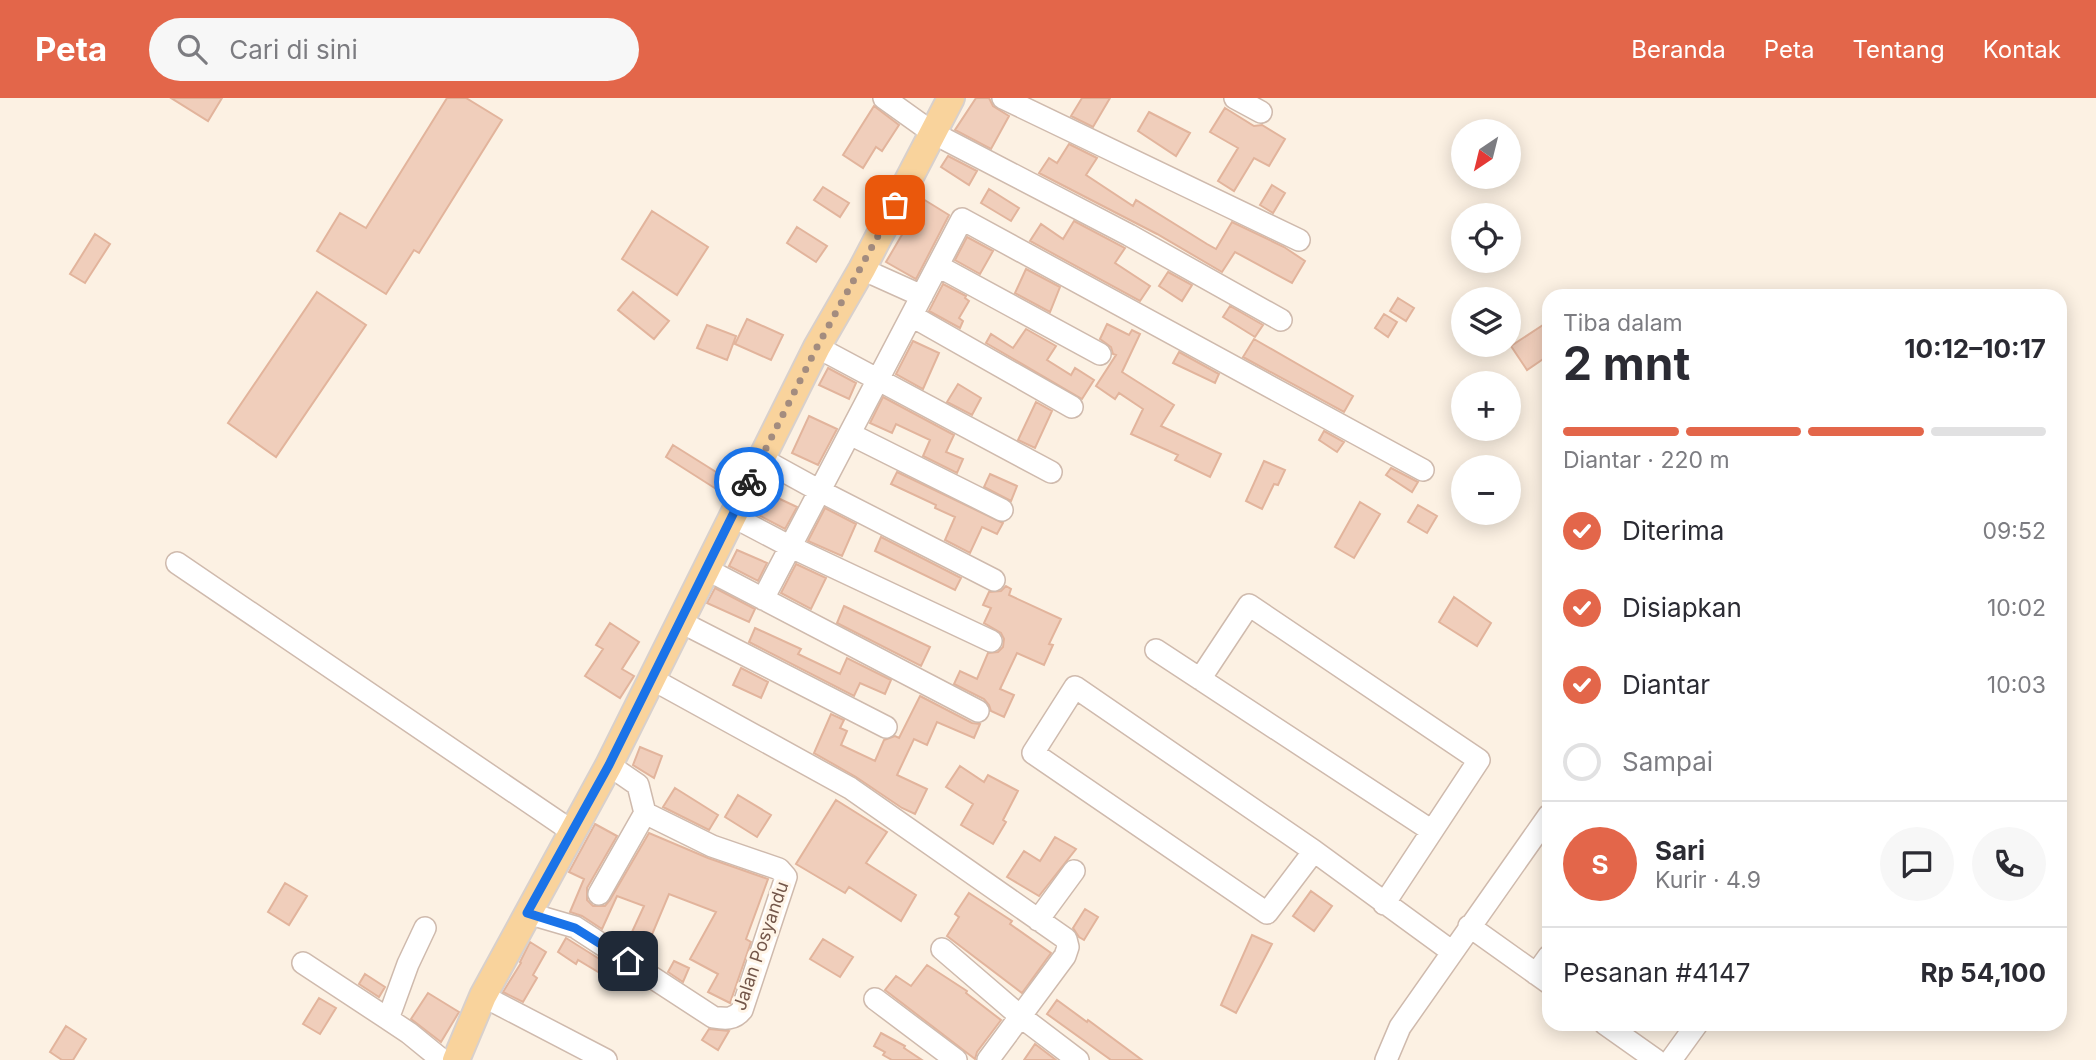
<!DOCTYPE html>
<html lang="id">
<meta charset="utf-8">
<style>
body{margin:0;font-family:Inter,sans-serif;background:#f7f7f7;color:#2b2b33;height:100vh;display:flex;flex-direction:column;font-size:26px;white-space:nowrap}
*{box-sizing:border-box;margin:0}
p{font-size:23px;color:#7c7c81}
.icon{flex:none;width:38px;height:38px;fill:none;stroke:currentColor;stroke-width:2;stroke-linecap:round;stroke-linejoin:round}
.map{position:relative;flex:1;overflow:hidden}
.panel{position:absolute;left:1542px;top:191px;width:525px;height:742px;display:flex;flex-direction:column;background:#fff;border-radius:21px;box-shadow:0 4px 18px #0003}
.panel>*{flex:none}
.needle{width:46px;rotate:215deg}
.fabs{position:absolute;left:1451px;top:21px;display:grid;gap:14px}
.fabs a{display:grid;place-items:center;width:70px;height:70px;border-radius:50%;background:#fff;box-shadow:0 4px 18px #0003;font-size:35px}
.pin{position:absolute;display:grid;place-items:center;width:60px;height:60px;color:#fff;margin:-30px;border-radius:14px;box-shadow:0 4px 10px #0006}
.courier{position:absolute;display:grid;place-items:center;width:70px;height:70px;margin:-35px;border:5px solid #1a73e8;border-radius:50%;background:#fff;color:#222;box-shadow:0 2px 9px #0007}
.overview em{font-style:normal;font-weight:700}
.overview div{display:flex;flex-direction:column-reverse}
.overview{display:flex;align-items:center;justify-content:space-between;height:119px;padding:0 21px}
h1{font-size:46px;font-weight:700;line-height:52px}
.bar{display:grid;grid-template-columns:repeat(4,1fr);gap:10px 7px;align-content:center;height:84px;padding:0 21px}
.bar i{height:9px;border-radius:5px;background:#e1e1e2}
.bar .current{background:#e3664a}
.bar p{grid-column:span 4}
.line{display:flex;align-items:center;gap:18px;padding:0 21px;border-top:2px solid #e1e1e2}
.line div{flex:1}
.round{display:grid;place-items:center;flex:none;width:74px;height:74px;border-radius:37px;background:#f7f7f7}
ol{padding:0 21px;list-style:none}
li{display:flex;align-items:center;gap:21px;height:77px}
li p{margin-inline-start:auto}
li .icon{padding:7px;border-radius:50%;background:#e3664a;color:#fff;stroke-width:4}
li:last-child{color:#7c7c81}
li i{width:38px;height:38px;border:4px solid #e1e1e2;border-radius:50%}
header{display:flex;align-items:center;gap:42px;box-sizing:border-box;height:98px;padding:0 35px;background:#e3664a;color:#fff}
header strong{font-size:33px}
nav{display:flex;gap:38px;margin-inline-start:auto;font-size:24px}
.search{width:490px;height:63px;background:#f7f7f7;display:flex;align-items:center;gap:18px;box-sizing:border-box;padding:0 24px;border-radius:38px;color:#7c7c81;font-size:26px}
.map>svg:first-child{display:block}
</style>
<header>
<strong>Peta</strong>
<div class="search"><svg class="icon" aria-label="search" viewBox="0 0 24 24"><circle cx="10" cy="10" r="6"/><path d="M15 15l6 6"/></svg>Cari di sini</div>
<nav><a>Beranda</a><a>Peta</a><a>Tentang</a><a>Kontak</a></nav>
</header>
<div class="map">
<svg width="2096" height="962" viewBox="0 0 2096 962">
<rect width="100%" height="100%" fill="#fcf1e3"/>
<!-- building -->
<path fill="#f0cebb" stroke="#e2b49c" stroke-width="2" d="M171 0H222L208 23Z
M447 0H466L502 22 419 155 414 152 386 196 317 153 340 115 366 130Z
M976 0H989L993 8 1009 18 991 51 955 32Z
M1082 0H1110L1093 29 1071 18Z
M874 8 899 27 882 53 876 49 863 70 843 57Z
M1225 10 1254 28 1262 27 1285 41 1269 68 1254 60 1234 93 1218 83 1238 50 1210 34Z
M1149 14 1190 35 1176 58 1138 33Z
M1069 46 1097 60 1086 77 1133 108 1136 102 1207 146 1216 151 1232 124 1284 149 1305 163 1292 185 1235 154 1222 174 1157 136 1039 75 1049 60 1057 65Z
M948 58 977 73 969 87 941 69Z
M1272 87 1285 95 1273 115 1260 107Z
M823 89 849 105 840 119 814 102Z
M989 91 1019 110 1011 123 981 105Z
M923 101 949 117 916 181 886 164Z
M652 113 708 149 677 197 622 161Z
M1074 123 1125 150 1115 165 1150 188 1140 203 1030 143 1041 126 1063 141Z
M797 129 827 148 816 164 787 145Z
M95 136 110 146 85 185 70 176Z
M967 139 993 153 980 176 955 162Z
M1026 171 1060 189 1050 214 1015 195Z
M1168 174 1192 187 1182 203 1159 188Z
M943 186 966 198 965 200 969 203 959 220 963 223 960 230 929 213Z
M317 194 366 227 276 359 228 325Z
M633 194 669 223 654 241 618 212Z
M1398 200 1414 210 1406 223 1390 213Z
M1230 208 1263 227 1255 239 1223 219Z
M1384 216 1397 224 1388 239 1375 230Z
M747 221 783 237 771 262 735 246Z
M1549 223V257L1527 272 1511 248Z
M1107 226 1129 237 1132 232 1140 236 1122 274 1174 307 1161 328 1221 356 1210 379 1175 362 1178 357 1131 336 1143 311 1119 295 1115 301 1096 288 1116 257 1113 256 1111 249 1100 241Z
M707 227 736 238 727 262 697 250Z
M1026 231 1056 248 1047 262 1071 277 1075 270 1094 282 1082 301 986 245 991 236 1013 250Z
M1254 241 1353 298 1344 314 1243 259Z
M913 243 939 255 923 291 896 276Z
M1179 254 1219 276 1215 285 1173 265Z
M828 270 856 285 849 301 819 287Z
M958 286 981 300 972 317 947 304Z
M883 299 954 337 946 354 963 361 957 375 923 358 930 342 896 326 892 335 870 325Z
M1036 304 1052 313 1035 350 1018 342Z
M809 318 837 331 818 367 792 355Z
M1324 333 1344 344 1337 354 1319 342Z
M673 347 732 384 724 396 666 359Z
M1264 363 1285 372 1278 387 1274 386 1262 411 1246 403Z
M1391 370 1418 384 1412 394 1386 377Z
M897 374 1003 425 997 436 982 429 970 455 945 442 955 419 935 410 936 407 891 386Z
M990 376 1017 388 1011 403 984 389Z
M763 393 797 409 785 431 753 414Z
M1360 404 1380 416 1354 460 1335 449Z
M1418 407 1437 418 1427 435 1408 424Z
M825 410 856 426 842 458 808 443Z
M881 439 961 480 955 492 875 453Z
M737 452 767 465 758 483 729 468Z
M796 466 826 480 811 511 781 495Z
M1006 488 1011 491 1009 497 1061 521 1049 546 1053 547 1044 567 1017 555 1000 591 1014 597 1004 619 991 613 989 607 984 601 954 586 960 573 977 581 988 555 998 554 1003 549 1004 541 1001 535 984 525 991 510 983 507 989 494 1001 493Z
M715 490 755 511 749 524 707 505Z
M1454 499 1491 525 1477 548 1439 524Z
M844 508 930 549 921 568 837 525Z
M610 525 639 544 622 571 634 578 620 600 585 578 603 551 596 547Z
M755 530 801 551 798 556 840 576 847 560 891 582 885 596 860 585 854 598 749 544Z
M741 570 768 584 761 600 733 587Z
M920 598 972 625 980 626 974 640 937 624 927 647 914 641 897 677 927 691 915 716 902 710 856 679 814 655 831 616 844 622 840 630 847 633 841 647 875 663 884 642 895 638 899 640Z
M640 649 662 658 654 680 633 667Z
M960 668 984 684 988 677 1018 693 1003 722 1006 724 993 746 961 727 973 706 946 689Z
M675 690 718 717 709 732 663 709Z
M738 697 771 717 757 739 725 719Z
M836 702 887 734 866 765 916 797 901 823 849 789 845 795 796 766Z
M595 726 617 738 587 790V802L593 808H605L610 802 649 735 708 760 768 781 746 841 751 844 730 905 708 894 718 876 690 861 716 814 669 796 643 858 626 847 644 808 617 798 602 831 582 818 570 814 584 781 569 774Z
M1055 739 1076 751 1039 798 1007 779 1024 753 1040 763Z
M285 785 307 798 289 827 268 814Z
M1311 793 1332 808 1314 833 1293 818Z
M969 795 1012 823 1010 826 1051 855 1022 895 947 838 959 819 955 816Z
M1085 811 1098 819 1084 842 1079 839 1073 830Z
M1252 837 1272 846 1236 915 1221 907Z
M566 840 609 867 603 877 578 862 576 866 558 854Z
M823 841 853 859 840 879 810 861Z
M530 844 546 854 533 877 537 880 523 904 503 894 521 865 520 864Z
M674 863 689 870 683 884 668 874Z
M927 867 967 893 966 895 1001 922 977 954 975 961 885 892 896 878 911 888Z
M365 876 385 889 379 899 359 886Z
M428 895 459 914 441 944 411 921Z
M319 900 336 910 320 936 303 926Z
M1057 902 1087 924 1088 922 1142 962H1111L1047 916Z
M66 928 86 941 73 962H62L50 954Z
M709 931 729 933 718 952 702 942Z
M881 935 905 948 904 950 922 962H892L883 957 885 954 874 948Z
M1035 946 1056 962H1024Z"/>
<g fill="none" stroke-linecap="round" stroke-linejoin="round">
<!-- minor casing -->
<g stroke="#cfbaad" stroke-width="24">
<path id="minor" d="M884 0 933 35 1129 137 1281 222
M1003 0 1299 142
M1235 0 1261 14
M938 168 1100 256
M862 171 922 198
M912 218 1072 309
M817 249 1051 374
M850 336 1002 412
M760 360 820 393 994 482
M732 418 791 449 991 543
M177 465 573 734
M706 471 978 613
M763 501 962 121 1423 372
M679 523 886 629
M1156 552 1432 733
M652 581 850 690 1066 841 1068 849 1065 858 988 962
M1200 581 1249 507 1479 662 1384 806
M1314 753 1267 815 1033 655 1075 589 1314 753 1451 853
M599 796 645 715 638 687 609 667
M527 815 575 829 713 919C725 921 734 922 742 912L786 779 779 771 712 748 645 715
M1038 822 1074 773
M1469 828 1549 885
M425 830 408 866 388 921 409 935 442 962
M942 851 1020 918 1078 962
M303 865 388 921
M1536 876 1549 858
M483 898 606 962
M875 901 956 962
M1605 926 1656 962
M1386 962 1400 929 1549 717
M1671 962 1697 926"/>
</g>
<!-- major casing -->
<g stroke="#d8d0cc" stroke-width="30">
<path id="major" d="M456 962 483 898 609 667 817 249 862 171 951 0"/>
</g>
<!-- minor -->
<use href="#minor" stroke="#fff" stroke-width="21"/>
<!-- major -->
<use href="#major" stroke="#f9d39c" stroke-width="26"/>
</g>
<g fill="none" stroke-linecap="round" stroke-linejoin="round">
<!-- done -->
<path stroke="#a38c7f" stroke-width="7" stroke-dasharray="0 12.6" d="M749 384 817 249 895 107"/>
<!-- route -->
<path stroke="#1a73e8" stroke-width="9" d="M628 863 575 830 527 815 609 667 749 384"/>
</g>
<g text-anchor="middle" stroke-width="6" stroke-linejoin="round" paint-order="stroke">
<!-- street labels -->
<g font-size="18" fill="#735649" stroke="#fff5e8">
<text transform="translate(761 848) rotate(-71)" y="6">Jalan Posyandu</text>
</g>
</g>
</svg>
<div class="fabs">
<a><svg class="needle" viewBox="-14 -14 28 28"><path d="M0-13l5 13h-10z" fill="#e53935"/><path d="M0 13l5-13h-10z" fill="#7c7c81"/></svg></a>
<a><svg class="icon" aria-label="locate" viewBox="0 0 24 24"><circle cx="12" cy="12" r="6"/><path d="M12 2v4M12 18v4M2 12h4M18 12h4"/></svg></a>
<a><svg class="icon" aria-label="layers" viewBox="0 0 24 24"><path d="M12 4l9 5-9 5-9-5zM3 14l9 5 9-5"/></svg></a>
<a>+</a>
<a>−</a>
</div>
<div class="pin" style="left:895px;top:107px;background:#ea580c"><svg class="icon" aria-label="bag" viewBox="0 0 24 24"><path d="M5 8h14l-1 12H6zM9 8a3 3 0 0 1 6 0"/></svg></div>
<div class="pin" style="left:628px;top:863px;background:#1f2937"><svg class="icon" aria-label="home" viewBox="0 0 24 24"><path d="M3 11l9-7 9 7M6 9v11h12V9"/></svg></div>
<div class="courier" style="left:749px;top:384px"><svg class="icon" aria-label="bike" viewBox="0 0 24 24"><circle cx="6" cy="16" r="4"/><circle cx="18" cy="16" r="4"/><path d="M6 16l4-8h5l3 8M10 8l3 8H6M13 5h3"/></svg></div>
<section class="panel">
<div class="overview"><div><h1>2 mnt</h1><p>Tiba dalam</p></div><em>10:12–10:17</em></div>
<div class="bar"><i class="current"></i><i class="current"></i><i class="current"></i><i></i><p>Diantar · 220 m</p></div>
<ol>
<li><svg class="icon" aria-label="check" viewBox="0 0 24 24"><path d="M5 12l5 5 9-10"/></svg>Diterima<p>09:52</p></li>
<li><svg class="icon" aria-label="check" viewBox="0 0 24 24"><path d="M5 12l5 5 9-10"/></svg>Disiapkan<p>10:02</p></li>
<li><svg class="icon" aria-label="check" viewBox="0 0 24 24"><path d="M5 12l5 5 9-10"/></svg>Diantar<p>10:03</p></li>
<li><i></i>Sampai</li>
</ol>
<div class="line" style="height:126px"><b class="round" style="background:#e3664a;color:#fff">S</b><div><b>Sari</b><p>Kurir · 4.9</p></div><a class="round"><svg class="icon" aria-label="chat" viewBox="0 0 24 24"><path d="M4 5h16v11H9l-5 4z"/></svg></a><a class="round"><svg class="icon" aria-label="phone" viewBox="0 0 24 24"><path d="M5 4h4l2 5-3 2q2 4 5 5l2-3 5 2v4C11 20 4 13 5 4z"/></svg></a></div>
<div class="line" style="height:91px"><div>Pesanan #4147</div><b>Rp 54,100</b></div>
</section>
</div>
